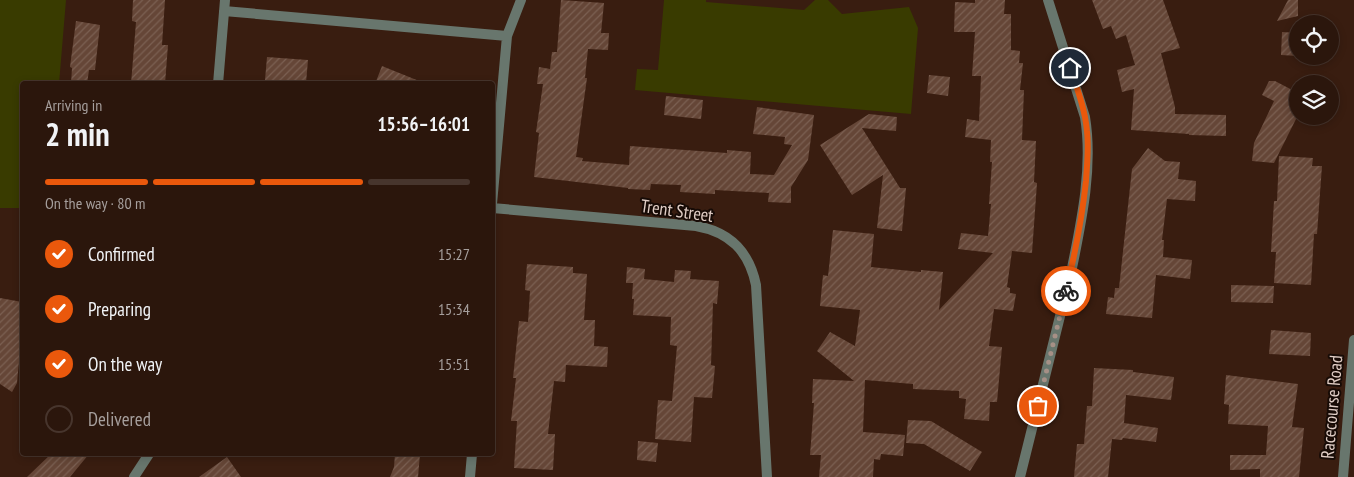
<!DOCTYPE html>
<meta charset="utf-8">
<style>
body{margin:0;font-family:"PT Sans Narrow",sans-serif;background:#37231a;color:#f1f3f6;height:100vh;display:flex;flex-direction:column;font-size:19px;white-space:nowrap}
*{box-sizing:border-box;margin:0}
p{font-size:16px;color:#a69f9d}
.icon{flex:none;width:28px;height:28px;fill:none;stroke:currentColor;stroke-width:2;stroke-linecap:round;stroke-linejoin:round}
.map{position:relative;flex:1;overflow:hidden}
.side{position:absolute;left:20px;top:81px;width:475px;height:375px;display:flex;flex-direction:column;background:#2b160c;border-radius:5px;box-shadow:0 2px 8px #0003,0 0 0 1px #47352d}
.side>*{flex:none}
.fabs{position:absolute;left:1289px;top:15px;display:grid;gap:10px}
.fabs a{display:grid;place-items:center;width:50px;height:50px;border-radius:50%;background:#2b160c;box-shadow:0 2px 8px #0003,0 0 0 1px #47352d;font-size:25px}
.pin{position:absolute;display:grid;place-items:center;width:42px;height:42px;color:#fff;margin:-21px;border:2px solid #fff;border-radius:50%;box-shadow:0 1px 5px #0007}
.courier{position:absolute;display:grid;place-items:center;width:50px;height:50px;margin:-25px;border:4px solid #ea580c;border-radius:50%;background:#fff;color:#222;box-shadow:0 1px 6px #0007}
.headline em{font-style:normal;font-weight:700}
.headline div{display:flex;flex-direction:column-reverse}
.headline{display:flex;align-items:center;justify-content:space-between;height:85px;padding:0 25px}
h1{font-size:32px;font-weight:700;line-height:38px}
.bar{display:grid;grid-template-columns:repeat(4,1fr);gap:8px 5px;align-content:center;height:60px;padding:0 25px}
.bar i{height:6px;border-radius:4px;background:#47352d}
.bar .on{background:#ea580c}
.bar p{grid-column:span 4}
ol{padding:0 25px;list-style:none}
li{display:flex;align-items:center;gap:15px;height:55px}
li p{margin-inline-start:auto}
li .icon{padding:5px;border-radius:50%;background:#ea580c;color:#fff;stroke-width:4}
li:last-child{color:#a69f9d}
li i{width:28px;height:28px;border:2px solid #47352d;border-radius:50%}
.map>svg:first-child{display:block}
</style>
<div class="map">
<svg width="1354" height="477" viewBox="0 0 1354 477">
<defs>
<pattern id="building-hatch" width="6" height="6" patternUnits="userSpaceOnUse" patternTransform="scale(1.25)"><rect width="6" height="6" fill="#654637"/><path d="M-1 1l2-2M0 6l6-6M5 7l2-2" fill="none" stroke="#7b6052"/></pattern>
</defs>
<rect width="100%" height="100%" fill="#391d10"/>
<!-- green -->
<path fill="#393b00" d="M0 0H66L59 84H22V208H0Z
M664 0H706V2L804 10 815 0H828L842 14 909 7 918 28 911 114 635 90 637 69 658 70Z"/>
<!-- building -->
<path fill="url(#building-hatch)" d="M133 0H165L162 45H168L165 84H131L136 22 132 21Z
M561 0 604 3 601 33H609L608 50 588 49 585 78H587L576 157 583 158 582 161 629 165 630 146 727 153V150L751 152 750 174 774 175 792 145 784 144 785 137 753 134 757 107 814 115 808 160 791 187V203L768 202 769 193 715 190V194L680 192 681 185 651 184 650 190 628 189V188L534 177 539 133 536 132 543 84H537L539 67 550 69 552 52H557Z
M975 0H1005L1004 14H1011V50L1020 51 1019 63H1023L1020 90H1024L1022 140 1036 141 1034 182 1037 183 1032 253 1012 251 1007 287 1010 288V293L1016 294 1013 311 994 309 989 346 1002 347 997 402H990L989 421 964 419 966 399 959 398V391L913 389V384L865 380 863 432 905 435 903 456 881 454 880 460 874 459 873 477H819L821 455H810L814 403H812L813 379 854 381 817 351 830 332 855 346 860 310 820 306 823 275 828 276 833 230 874 234 871 267 921 272V270L943 272 939 310 993 253 958 249 961 233 988 236 991 204H989L992 162H990L991 140 965 137 967 119 979 121 981 76H972L975 32H954L955 2 975 3Z
M1092 0H1163L1180 48 1161 53 1175 107V114L1226 115V136L1189 135V134L1131 130 1134 89 1122 92 1117 70 1135 65 1126 35 1116 39 1111 26 1103 29Z
M1288 0H1298V16L1277 21Z
M76 21 100 25 95 70H89L87 84H71L72 68 70 67Z
M1282 32 1298 33V56L1281 55Z
M267 57 308 60 306 83 265 80Z
M382 66 424 83V84H375Z
M929 75 950 77 948 96 927 93Z
M1269 81H1275L1298 93V115L1274 163 1252 161 1254 143 1274 101 1262 95Z
M666 96 703 100 701 119 664 115Z
M869 114 897 117 896 131 862 128 900 188H906L902 231 877 228 883 175 852 195 820 145Z
M1148 148 1165 161 1180 162 1178 179 1196 181 1195 201 1167 199 1162 240H1164L1163 257 1192 260 1190 279 1156 275 1152 318 1106 314 1108 297 1114 298 1115 288H1119L1132 169Z
M1279 156 1313 158 1312 166H1322L1317 234H1314L1311 285 1274 283 1276 252H1271L1274 201H1277Z
M527 264 573 267V273L587 274 584 320H595L594 346 608 347 607 367 566 365 565 382 554 381 548 434H555L553 470 514 468 517 421H511L516 378H513L519 321 528 322 530 291 525 290Z
M627 267 645 269 644 279 674 282 675 270 691 271 690 279 719 281 717 304 713 303 711 365 715 366 712 398 694 397 691 442 655 439 658 400 672 401 677 346 670 345 671 317 633 315 634 299H632L633 283H626Z
M1231 285 1274 286 1273 303 1231 302Z
M0 298 22 302V340L21 339 17 383 12 392 0 384Z
M1271 330 1311 333 1310 356 1269 354Z
M1094 368 1133 370V372L1174 377 1171 400 1126 395 1124 423 1158 428 1156 442 1123 438 1122 440 1112 439 1108 477H1074L1077 444H1084L1087 406H1092Z
M1226 375 1298 384 1292 427 1304 428 1299 477H1260V469L1230 470V455H1266L1268 426 1228 424 1229 405 1224 404Z
M908 420 931 421 982 452 970 471 924 444 906 443Z
M638 441 658 443 656 462 637 460Z
M51 454H89L70 477H27Z
M395 454H420L418 477H390L394 467Z
M227 457 241 477H199Z"/>
<g fill="none" stroke-linecap="round" stroke-linejoin="round">
<!-- minor -->
<path stroke="#68766d" stroke-width="10" d="M224 11 507 36
M218 84 225 0
M492 204 507 36 521 0
M492 208 696 226C730 232 749 251 756 285L767 477
M134 477 149 454
M470 477 472 454
M1020 477 1072 268C1082 219 1093 166 1085 117L1048 0"/>
<!-- tertiary -->
<path stroke="#68766d" stroke-width="10" d="M1343 477 1354 340"/>
</g>
<g fill="none" stroke-linecap="round" stroke-linejoin="round">
<!-- done -->
<path stroke="#a69086" stroke-width="5" stroke-dasharray="0 9" d="M1038 406 1066 291"/>
<!-- route -->
<path stroke="#ea580c" stroke-width="6" d="M1066 291C1075 254 1082 218 1086 181 1087 164 1089 148 1087 131 1085 109 1077 88 1070 68"/>
</g>
<g text-anchor="middle" stroke-width="4" stroke-linejoin="round" paint-order="stroke">
<!-- street labels -->
<g font-size="18" fill="#e1cec6" stroke="#170b06">
<text transform="translate(677 211) rotate(8)" y="6">Trent Street</text>
<text transform="translate(1332 407) rotate(-85)" y="6">Racecourse Road</text>
</g>
</g>
</svg>
<div class="fabs">
<a><svg class="icon" aria-label="locate" viewBox="0 0 24 24"><circle cx="12" cy="12" r="6"/><path d="M12 2v4M12 18v4M2 12h4M18 12h4"/></svg></a>
<a><svg class="icon" aria-label="layers" viewBox="0 0 24 24"><path d="M12 4l9 5-9 5-9-5zM3 14l9 5 9-5"/></svg></a>
</div>
<div class="pin" style="left:1038px;top:406px;background:#ea580c"><svg class="icon" aria-label="bag" viewBox="0 0 24 24"><path d="M5 8h14l-1 12H6zM9 8a3 3 0 0 1 6 0"/></svg></div>
<div class="pin" style="left:1070px;top:68px;background:#1f2937"><svg class="icon" aria-label="home" viewBox="0 0 24 24"><path d="M3 11l9-7 9 7M6 9v11h12V9"/></svg></div>
<div class="courier" style="left:1066px;top:291px"><svg class="icon" aria-label="bike" viewBox="0 0 24 24"><circle cx="6" cy="16" r="4"/><circle cx="18" cy="16" r="4"/><path d="M6 16l4-8h5l3 8M10 8l3 8H6M13 5h3"/></svg></div>
<section class="side">
<div class="headline"><div><h1>2 min</h1><p>Arriving in</p></div><em>15:56–16:01</em></div>
<div class="bar"><i class="on"></i><i class="on"></i><i class="on"></i><i></i><p>On the way · 80 m</p></div>
<ol>
<li><svg class="icon" aria-label="check" viewBox="0 0 24 24"><path d="M5 12l5 5 9-10"/></svg>Confirmed<p>15:27</p></li>
<li><svg class="icon" aria-label="check" viewBox="0 0 24 24"><path d="M5 12l5 5 9-10"/></svg>Preparing<p>15:34</p></li>
<li><svg class="icon" aria-label="check" viewBox="0 0 24 24"><path d="M5 12l5 5 9-10"/></svg>On the way<p>15:51</p></li>
<li><i></i>Delivered</li>
</ol>
</section>
</div>
